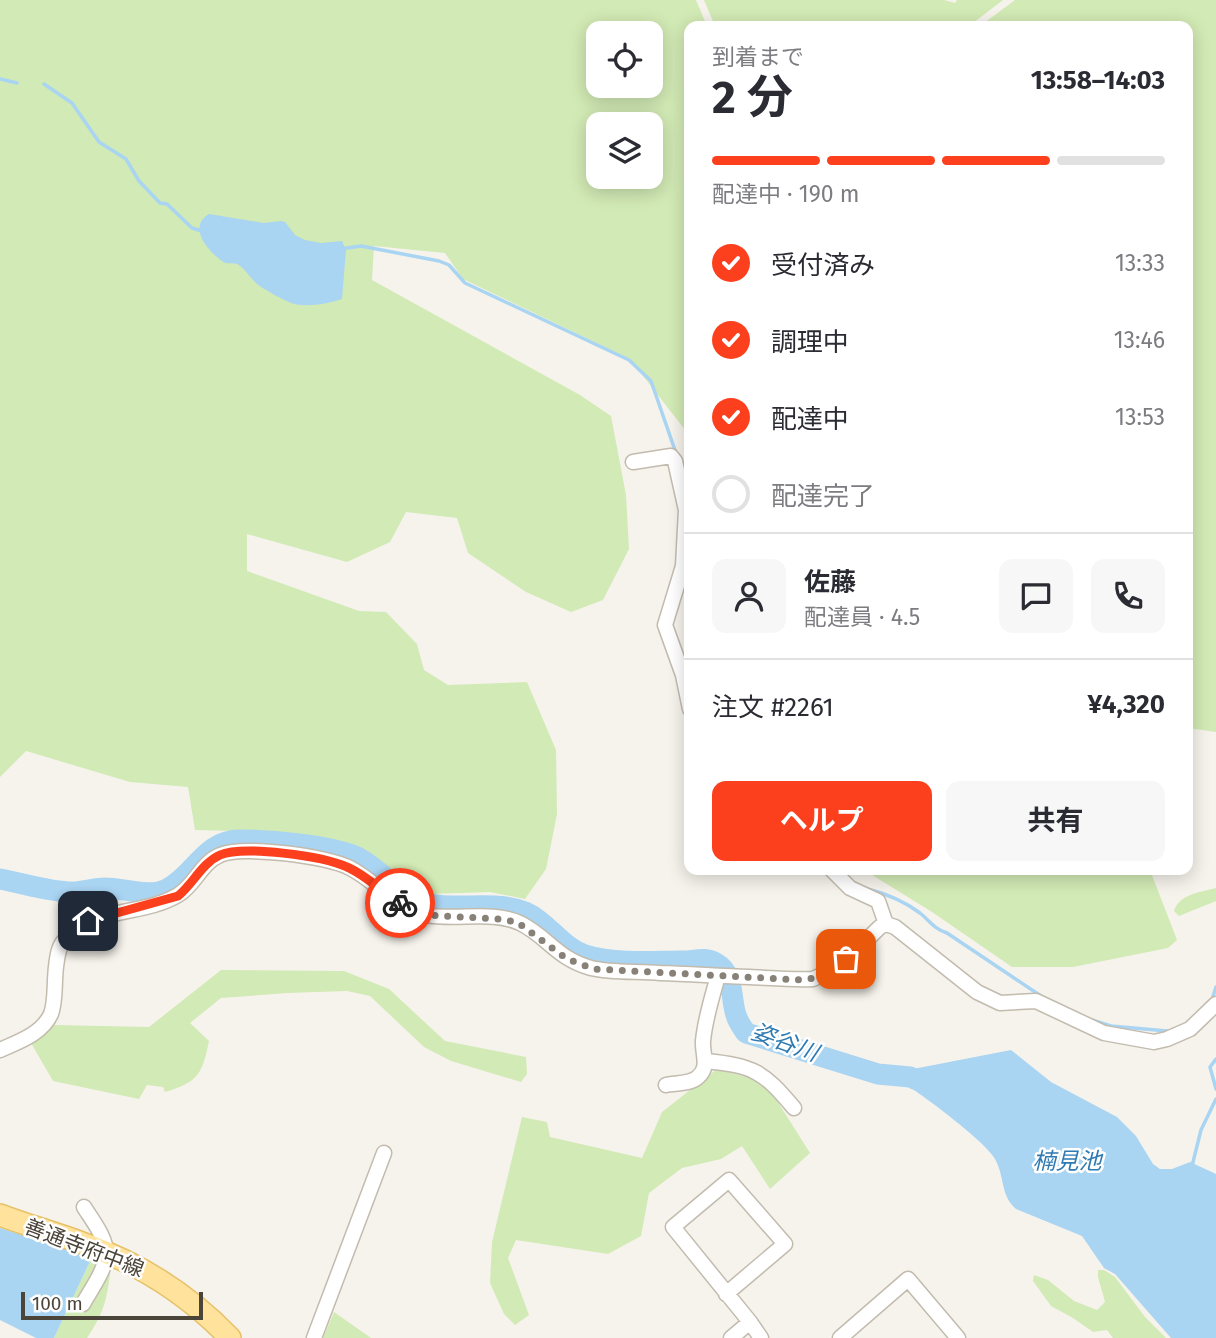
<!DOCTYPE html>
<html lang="ja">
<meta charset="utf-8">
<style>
body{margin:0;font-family:"Fira Sans","Noto Sans JP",sans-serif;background:#f7f7f7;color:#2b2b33;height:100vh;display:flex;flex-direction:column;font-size:26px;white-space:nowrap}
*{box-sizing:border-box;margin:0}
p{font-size:23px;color:#7c7c81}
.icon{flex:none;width:38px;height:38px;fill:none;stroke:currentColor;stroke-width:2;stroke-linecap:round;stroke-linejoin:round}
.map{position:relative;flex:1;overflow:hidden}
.sheet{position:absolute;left:684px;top:21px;width:509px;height:854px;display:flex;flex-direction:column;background:#fff;border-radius:14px;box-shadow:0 4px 18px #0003}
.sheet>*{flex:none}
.tools{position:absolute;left:586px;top:21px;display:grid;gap:14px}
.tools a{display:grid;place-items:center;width:77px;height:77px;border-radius:14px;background:#fff;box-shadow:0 4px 18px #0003;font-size:35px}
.scale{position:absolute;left:21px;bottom:18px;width:182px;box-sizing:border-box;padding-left:7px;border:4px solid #4b4439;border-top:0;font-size:19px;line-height:24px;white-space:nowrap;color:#4b4439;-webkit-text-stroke:5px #fff;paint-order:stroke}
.pin{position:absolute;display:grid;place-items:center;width:60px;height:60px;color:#fff;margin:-30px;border-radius:14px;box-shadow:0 4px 10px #0006}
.courier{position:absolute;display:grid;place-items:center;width:70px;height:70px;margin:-35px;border:5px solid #fc3f1d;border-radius:50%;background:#fff;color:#222;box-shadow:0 2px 9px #0007}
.headline em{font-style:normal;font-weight:700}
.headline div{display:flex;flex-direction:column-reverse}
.headline{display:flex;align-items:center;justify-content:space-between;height:119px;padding:0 28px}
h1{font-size:46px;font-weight:700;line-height:52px}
.bar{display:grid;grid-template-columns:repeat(4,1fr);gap:10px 7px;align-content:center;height:84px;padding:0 28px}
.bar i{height:9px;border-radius:5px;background:#e1e1e2}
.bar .current{background:#fc3f1d}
.bar p{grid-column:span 4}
.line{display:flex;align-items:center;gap:18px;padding:0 28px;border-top:2px solid #e1e1e2}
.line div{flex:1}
.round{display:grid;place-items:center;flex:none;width:74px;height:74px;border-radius:14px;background:#f7f7f7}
ol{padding:0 28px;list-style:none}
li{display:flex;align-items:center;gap:21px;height:77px}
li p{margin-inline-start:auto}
li .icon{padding:7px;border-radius:50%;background:#fc3f1d;color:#fff;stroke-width:4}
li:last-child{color:#7c7c81}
li i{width:38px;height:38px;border:4px solid #e1e1e2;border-radius:50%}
.button{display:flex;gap:14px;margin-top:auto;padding:14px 28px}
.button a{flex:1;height:80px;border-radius:14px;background:#fc3f1d;color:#fff;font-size:28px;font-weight:700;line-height:80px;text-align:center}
.button a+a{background:#f7f7f7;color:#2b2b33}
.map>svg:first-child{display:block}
</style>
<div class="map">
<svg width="1216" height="1338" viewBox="0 0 1216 1338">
<rect width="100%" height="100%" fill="#f6f3ec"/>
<!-- green -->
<path fill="#d2eab5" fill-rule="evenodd" d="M0 0H696L707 26H690L689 435 630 359 463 279 445 253 374 246 372 280 580 395 611 416 626 495 629 549 603 600 571 612 526 592 468 553 457 518 406 512 390 542 347 562 247 534V571L359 611 386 612 417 644 424 670 448 685 527 682 556 750 557 814 546 869 525 899 490 892 430 894 390 871 356 845 280 832 195 830 188 787 130 782 26 751 0 777ZM598 33H651V86H598ZM598 124H651V177H598Z
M704 0H944L955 3 957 0H1003L969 26H715Z
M1015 0H1216V732L1188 728V26H980Z
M864 870H1150L1177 940 1168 948 1073 967H1012L932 912Z
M1216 888V901L1179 916 1174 911C1179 894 1201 892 1216 888Z
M221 970 344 971 389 989 445 1041 526 1057 527 1074 521 1082 451 1061 424 1047 370 996 347 991 288 993 221 998 190 1023 209 1041C202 1075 198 1082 165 1092L163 1087 147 1085 139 1099 53 1081 31 1043 55 1025 149 1027Z
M717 1069 754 1079 774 1096 810 1153 770 1189 742 1146 721 1159 682 1168 649 1193 641 1236 608 1254 516 1240 508 1258 529 1315 515 1325 504 1314 490 1283 492 1242 522 1117 547 1122 550 1137 642 1158 662 1112Z
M92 1257 111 1264C108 1295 105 1312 87 1338H54Z
M1098 1270H1104L1115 1277 1145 1317 1166 1338H1113L1107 1330 1093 1332 1073 1318 1051 1306 1033 1281 1034 1275 1048 1280 1074 1301 1097 1310 1105 1302 1098 1277Z
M334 1312 371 1338H323Z"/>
<!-- water -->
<path fill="#a9d4f2" d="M209 214 264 223 281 221 285 222 295 235 305 240 321 243 342 241 346 250 342 299C327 304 309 307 294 304 285 301 263 289 256 283 250 278 244 267 237 264 232 262 227 265 222 261 208 251 187 227 209 214Z
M1011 1050 1051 1082 1117 1117 1136 1136 1153 1164 1160 1169H1172L1190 1162 1216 1174V1338H1171L1115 1274 1104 1268 1082 1236 1016 1209C1000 1195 1005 1177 995 1159 986 1142 924 1096 905 1084L908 1070Z
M0 1228 92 1257 54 1338H36L0 1320Z"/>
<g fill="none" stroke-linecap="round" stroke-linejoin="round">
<!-- stream -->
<path stroke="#a9d4f2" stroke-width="3.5" d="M0 79 17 83
M44 84 72 103 99 142 126 159 139 181 160 203 167 204 192 228 202 231
M340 249 361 246 439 261 449 265 465 283 629 360 651 381 677 456
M868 889C887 894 904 901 920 913 930 921 934 929 947 933L1041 996
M1211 1003 1216 987
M1092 1020 1111 1026 1167 1031
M1216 1059 1210 1067 1216 1089
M1192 1166 1201 1130 1216 1099"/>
<!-- river -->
<path stroke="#a9d4f2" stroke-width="21" d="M0 879C23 883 49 892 73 892 83 892 94 888 105 888 123 888 150 898 167 889 195 875 204 840 240 840 271 840 327 845 355 856 382 868 400 899 430 904 461 910 495 900 525 912 548 922 561 947 585 955 614 964 650 961 680 961 692 962 704 956 716 963 735 974 730 997 736 1015 738 1022 742 1027 746 1033L878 1074 910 1077 932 1086"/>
<!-- minor casing -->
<g stroke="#c2bbae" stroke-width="17">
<path id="minor" d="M633 462 671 456 675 461 686 510 683 566 665 625 683 675 690 709
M832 870 850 888 878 901 886 924
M0 1050C18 1042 42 1034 51 1014 56 1001 54 981 56 967 57 959 58 948 63 942 93 905 141 917 178 895 195 885 201 863 220 855 242 845 328 856 350 868 376 881 396 909 426 915 456 921 492 910 520 923 548 937 556 958 591 968 612 973 638 971 660 973 690 974 720 976 750 977 771 978 792 980 813 979 840 968 859 947 880 927L886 924 895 927 977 992 1000 1003 1036 1001 1104 1033 1154 1042 1167 1039 1190 1029 1216 1004
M706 1061C754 1066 763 1071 794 1108
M666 1085C675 1083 691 1084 698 1077 710 1067 702 1054 703 1041 705 1019 712 997 718 976
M726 1294 785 1244 729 1180 673 1227 750 1322
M83 1304C91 1289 106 1270 106 1253 106 1237 92 1220 84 1207
M314 1338 384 1153
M731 1338 750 1322 761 1338
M840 1338 908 1279 958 1338"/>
</g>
<!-- primary casing -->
<g stroke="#e6c16a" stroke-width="24">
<path id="primary" d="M0 1215C27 1225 55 1233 82 1243 139 1263 188 1294 230 1338"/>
</g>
<!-- minor -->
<use href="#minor" stroke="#fff" stroke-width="14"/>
<!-- primary -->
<use href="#primary" stroke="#ffe39c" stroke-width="21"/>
</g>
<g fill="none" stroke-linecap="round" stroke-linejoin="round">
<!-- done -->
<path stroke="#878178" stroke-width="7" stroke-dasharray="0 12.6" d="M400 903 425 915 499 919 517 922 567 959 594 969 802 980C820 978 832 970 846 959"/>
<!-- route -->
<path stroke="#fc3f1d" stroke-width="9" d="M88 921 178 896C193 884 202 863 220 855 243 845 323 856 347 867 366 875 382 892 400 903"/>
</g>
<g text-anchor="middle" stroke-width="5" stroke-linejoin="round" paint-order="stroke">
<!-- street labels -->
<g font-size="21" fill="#4b4439" stroke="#fff">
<text transform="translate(84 1248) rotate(21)" y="7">善通寺府中線</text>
</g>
<!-- water labels -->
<g font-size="23" font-style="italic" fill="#2e7ab2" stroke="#fff">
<text transform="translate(785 1042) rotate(20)" y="8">姿谷川</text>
<text x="1067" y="1169">楠見池</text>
</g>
</g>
</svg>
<div class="tools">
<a><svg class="icon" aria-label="locate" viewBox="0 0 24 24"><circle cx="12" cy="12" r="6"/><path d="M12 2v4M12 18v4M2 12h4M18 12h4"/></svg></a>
<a><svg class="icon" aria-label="layers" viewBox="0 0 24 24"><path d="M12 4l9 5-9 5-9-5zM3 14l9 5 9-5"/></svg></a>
</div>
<div class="scale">100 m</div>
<div class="pin" style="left:846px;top:959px;background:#ea580c"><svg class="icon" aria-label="bag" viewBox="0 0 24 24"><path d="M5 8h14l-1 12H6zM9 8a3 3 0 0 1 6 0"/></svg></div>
<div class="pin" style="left:88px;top:921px;background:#1f2937"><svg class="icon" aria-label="home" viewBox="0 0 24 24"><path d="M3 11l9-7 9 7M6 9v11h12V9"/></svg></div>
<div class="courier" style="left:400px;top:903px"><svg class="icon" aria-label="bike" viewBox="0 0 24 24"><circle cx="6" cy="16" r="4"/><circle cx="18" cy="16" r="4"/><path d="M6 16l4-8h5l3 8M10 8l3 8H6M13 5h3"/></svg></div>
<section class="sheet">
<div class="headline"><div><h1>2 分</h1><p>到着まで</p></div><em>13:58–14:03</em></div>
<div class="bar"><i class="current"></i><i class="current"></i><i class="current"></i><i></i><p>配達中 · 190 m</p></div>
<ol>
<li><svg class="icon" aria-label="check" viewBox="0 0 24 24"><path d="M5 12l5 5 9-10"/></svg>受付済み<p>13:33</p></li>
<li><svg class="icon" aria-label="check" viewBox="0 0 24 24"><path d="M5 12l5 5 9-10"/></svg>調理中<p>13:46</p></li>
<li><svg class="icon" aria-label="check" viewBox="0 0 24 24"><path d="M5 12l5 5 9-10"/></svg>配達中<p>13:53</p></li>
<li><i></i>配達完了</li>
</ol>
<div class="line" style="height:126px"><a class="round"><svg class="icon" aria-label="person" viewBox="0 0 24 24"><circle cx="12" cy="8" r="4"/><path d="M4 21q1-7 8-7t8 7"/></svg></a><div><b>佐藤</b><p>配達員 · 4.5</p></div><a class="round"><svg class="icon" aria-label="chat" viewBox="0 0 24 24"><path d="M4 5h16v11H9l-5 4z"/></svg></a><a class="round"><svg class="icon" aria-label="phone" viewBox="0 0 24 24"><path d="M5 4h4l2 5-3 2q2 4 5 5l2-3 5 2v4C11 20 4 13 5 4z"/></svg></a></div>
<div class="line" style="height:91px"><div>注文 #2261</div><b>¥4,320</b></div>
<div class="button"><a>ヘルプ</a><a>共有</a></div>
</section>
</div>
